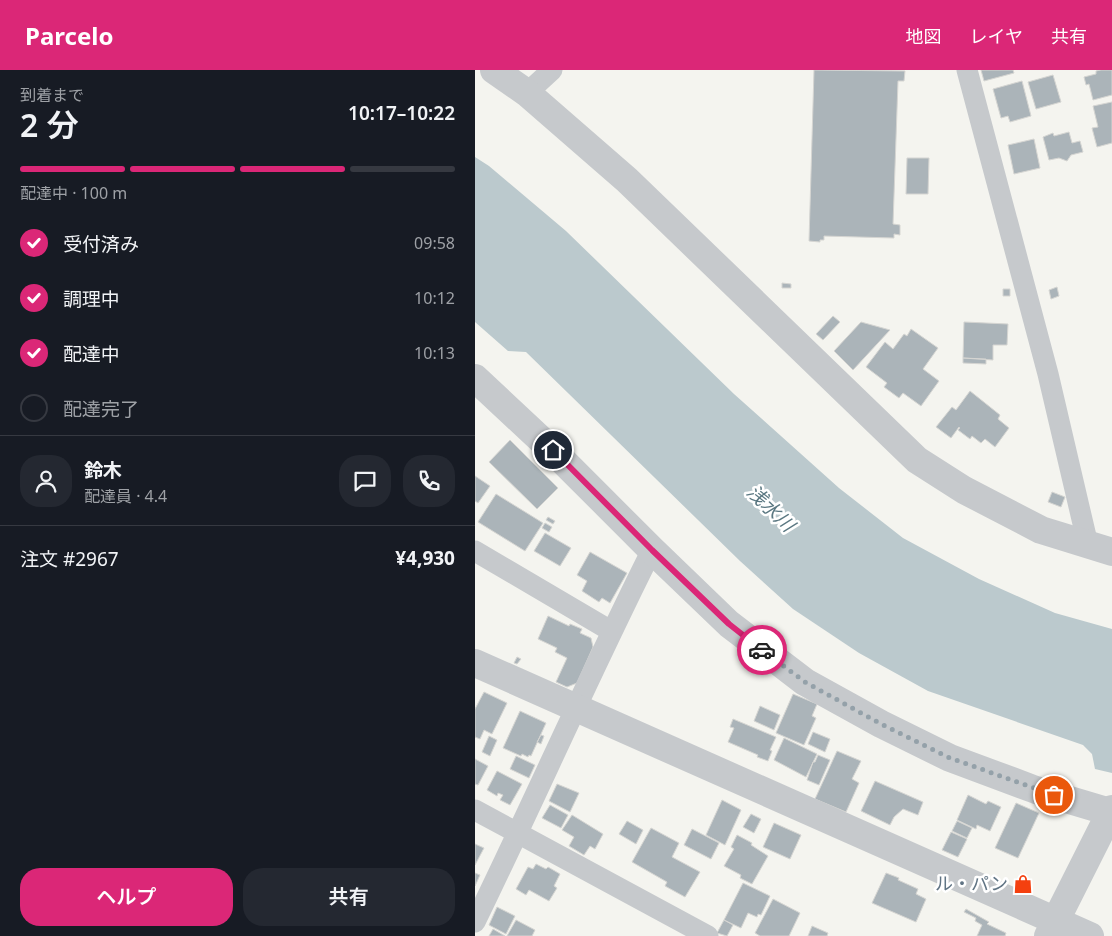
<!DOCTYPE html>
<html lang="ja">
<meta charset="utf-8">
<style>
body{margin:0;font-family:"Noto Sans","Noto Sans JP",sans-serif;background:#242831;color:#f1f3f6;height:100vh;display:flex;flex-direction:column;font-size:19px;white-space:nowrap}
*{box-sizing:border-box;margin:0}
p{font-size:16px;color:#9ea1a6}
.icon{flex:none;width:28px;height:28px;fill:none;stroke:currentColor;stroke-width:2;stroke-linecap:round;stroke-linejoin:round}
.map{position:relative;flex:1;overflow:hidden}
.side{display:flex;flex-direction:column;background:#171b24;width:475px}
.side>*{flex:none}
.pin{position:absolute;display:grid;place-items:center;width:42px;height:42px;color:#fff;margin:-21px;border:2px solid #fff;border-radius:50%;box-shadow:0 1px 5px #0007}
.courier{position:absolute;display:grid;place-items:center;width:50px;height:50px;margin:-25px;border:4px solid #db2777;border-radius:50%;background:#fff;color:#222;box-shadow:0 1px 6px #0007}
.overview em{font-style:normal;font-weight:600}
.overview div{display:flex;flex-direction:column-reverse}
.overview{display:flex;align-items:center;justify-content:space-between;height:85px;padding:0 20px}
h1{font-size:32px;font-weight:600;line-height:38px}
.bar{display:grid;grid-template-columns:repeat(4,1fr);gap:8px 5px;align-content:center;height:60px;padding:0 20px}
.bar i{height:6px;border-radius:4px;background:#363941}
.bar .current{background:#db2777}
.bar p{grid-column:span 4}
.line{display:flex;align-items:center;gap:12px;padding:0 20px;border-top:1px solid #363941}
.line div{flex:1}
.round{display:grid;place-items:center;flex:none;width:52px;height:52px;border-radius:20px;background:#242831}
ol{padding:0 20px;list-style:none}
li{display:flex;align-items:center;gap:15px;height:55px}
li p{margin-inline-start:auto}
li .icon{padding:5px;border-radius:50%;background:#db2777;color:#fff;stroke-width:4}
li:last-child{color:#9ea1a6}
li i{width:28px;height:28px;border:2px solid #363941;border-radius:50%}
.button{display:flex;gap:10px;margin-top:auto;padding:10px 20px}
.button a{flex:1;height:58px;border-radius:20px;background:#db2777;color:#fff;font-size:20px;font-weight:600;line-height:58px;text-align:center}
.button a+a{background:#242831;color:#f1f3f6}
header{display:flex;align-items:center;gap:30px;box-sizing:border-box;height:70px;padding:0 25px;background:#db2777;color:#fff}
header strong{font-size:24px}
nav{display:flex;gap:28px;margin-inline-start:auto;font-size:18px}
main{display:flex;flex:1;min-height:0}
.map>svg:first-child{display:block}
</style>
<header>
<strong>Parcelo</strong>
<nav><a>地図</a><a>レイヤ</a><a>共有</a></nav>
</header>
<main>
<section class="side">
<div class="overview"><div><h1>2 分</h1><p>到着まで</p></div><em>10:17–10:22</em></div>
<div class="bar"><i class="current"></i><i class="current"></i><i class="current"></i><i></i><p>配達中 · 100 m</p></div>
<ol>
<li><svg class="icon" aria-label="check" viewBox="0 0 24 24"><path d="M5 12l5 5 9-10"/></svg>受付済み<p>09:58</p></li>
<li><svg class="icon" aria-label="check" viewBox="0 0 24 24"><path d="M5 12l5 5 9-10"/></svg>調理中<p>10:12</p></li>
<li><svg class="icon" aria-label="check" viewBox="0 0 24 24"><path d="M5 12l5 5 9-10"/></svg>配達中<p>10:13</p></li>
<li><i></i>配達完了</li>
</ol>
<div class="line" style="height:90px"><a class="round"><svg class="icon" aria-label="person" viewBox="0 0 24 24"><circle cx="12" cy="8" r="4"/><path d="M4 21q1-7 8-7t8 7"/></svg></a><div><b>鈴木</b><p>配達員 · 4.4</p></div><a class="round"><svg class="icon" aria-label="chat" viewBox="0 0 24 24"><path d="M4 5h16v11H9l-5 4z"/></svg></a><a class="round"><svg class="icon" aria-label="phone" viewBox="0 0 24 24"><path d="M5 4h4l2 5-3 2q2 4 5 5l2-3 5 2v4C11 20 4 13 5 4z"/></svg></a></div>
<div class="line" style="height:65px"><div>注文 #2967</div><b>¥4,930</b></div>
<div class="button"><a>ヘルプ</a><a>共有</a></div>
</section>
<div class="map">
<svg width="637" height="866" viewBox="0 0 637 866">
<rect width="100%" height="100%" fill="#f4f4ef"/>
<!-- water -->
<path fill="#bbc9cd" d="M0 87 14 96 91 161 259 324 364 418 428 468 504 509 580 543 637 559V703L620 699 617 684 608 675 453 621 384 583 318 539 265 491 51 282 33 281 0 252Z"/>
<!-- building -->
<path fill="#abb4b9" stroke="#d5d5d2" d="M339 0 430 1 429 11H423L418 154 425 155V165L419 164V168L349 166V170H345V172L334 171Z
M506 0H538L539 3 509 11Z
M626 0H637V25L618 30 614 14 611 15 609 7 621 4V1Z
M578 5 586 32 561 39 553 12Z
M547 11 556 46 535 52 533 46 526 48 518 19Z
M637 32V73L622 77 617 58 623 57 618 36Z
M594 62 597 73 605 71 608 82 596 85 592 91 584 88 574 90 568 67 578 63 579 66Z
M559 69 565 98 539 104 533 75Z
M432 88H454L453 124H431Z
M307 213 316 214V218H307Z
M582 217 584 226 576 229 574 220Z
M528 219H535V226H528Z
M358 246 365 252 348 270 341 264Z
M386 252 415 260 378 300 359 281Z
M489 252 533 254 532 275H518V290L488 288Z
M436 259 463 278 448 299 464 311 446 336 428 323 424 328 409 317 412 313 391 297 410 272 418 279 429 264 432 266Z
M488 288 511 289V294L488 293Z
M495 321 525 345 523 349 534 358 520 377 510 369 506 373 497 366 495 369 483 360 485 358 484 357 476 368 461 357 477 337 481 340Z
M35 370 83 418 62 439 14 392Z
M0 406 15 416 3 433 0 431Z
M577 422 590 427 586 437 573 432Z
M21 424 68 453 50 481 3 452Z
M73 447 80 451 78 454 71 450Z
M70 453 77 457 74 462 67 458Z
M70 463 96 478 85 496 59 481Z
M115 482 152 503 135 533 127 528 124 532 107 521 112 511 102 505Z
M73 546 94 556 95 554 107 559 105 563 116 568 118 577 102 613 92 617 81 612 92 588 80 582 82 578 63 569Z
M42 587 46 589 42 594 39 593Z
M9 622 32 633 17 664 9 660 5 669 0 667V639Z
M318 624 342 634 337 646 341 648 329 675 301 663Z
M285 636 305 645 299 660 279 651Z
M45 641 71 653 56 686 54 685 53 687 47 684 46 686 28 678Z
M258 649 301 667 295 680 297 681 293 691 282 687 283 685 253 672 259 658 255 657Z
M338 662 355 669 350 682 333 674Z
M66 665 69 666 66 674 62 672Z
M14 666 22 670 15 686 7 682Z
M309 668 342 684 331 707 299 690Z
M362 681 386 691 377 709 384 713 371 742 340 729Z
M343 685 355 690 344 715 332 710 338 692H340Z
M41 686 60 695 54 708 35 699Z
M0 689 13 696 3 715 0 714Z
M22 701 47 714 35 735 25 730 28 725 23 723 22 726 12 720Z
M400 711 448 732 443 745 428 739 419 747 415 755 386 741Z
M82 714 104 723 95 742 74 731Z
M493 725 511 734 513 731 526 737 515 761 502 755 501 759 482 750Z
M247 730 266 740 250 775 231 765Z
M541 733 564 743 543 788 520 778Z
M75 735 93 745 86 758 67 748Z
M276 744 286 749 279 763 268 757Z
M97 745 128 764 120 779 115 776 109 785 94 776 99 767 87 760Z
M152 751 168 760 161 774 144 764Z
M482 751 497 758 492 768 477 761Z
M299 753 326 765 315 789 288 777Z
M176 758 204 773 197 787 225 802 210 827 190 816 192 812 157 792Z
M217 759 244 773 236 789 209 775Z
M476 762 492 769 483 787 467 780Z
M262 765 277 773 276 775 293 786 277 814 265 808 266 805 249 796 259 779 256 777Z
M0 774 9 778 0 795Z
M61 794 71 799 73 797 85 804 79 816 82 818 74 831 54 820 51 825 41 819 53 797 58 799Z
M0 803 5 805 0 816Z
M411 803 424 808 423 810 443 819 441 824 451 829 441 852 397 833Z
M268 813 295 826 286 845 283 844 282 847 273 843 266 858 249 850Z
M298 829 325 843 314 866H285L280 863Z
M22 837 40 846 31 864 14 855Z
M491 839 514 852 512 854 531 863 530 866H502L507 855 500 851 501 848 489 842Z
M41 850 60 860 57 866H32Z
M249 850 258 855 252 866 242 863Z
M337 856 353 863 352 866H333Z
M18 859 30 866H14Z"/>
<g fill="none" stroke-linecap="round" stroke-linejoin="round">
<!-- minor -->
<path stroke="#c6c9cc" stroke-width="21" d="M492 0 573 304 613 475
M52 23 77 0
M0 481 136 561
M0 740 233 866
M0 852C60 729 115 603 177 480"/>
<!-- tertiary -->
<path stroke="#c6c9cc" stroke-width="28" d="M19 0 52 23 152 110 442 390 489 420 566 460 637 482
M0 308 77 380 177 480 254 554 330 612 406 654 475 688 561 720 635 742
M0 593 615 866
M573 866 637 739"/>
</g>
<g fill="none" stroke-linecap="round" stroke-linejoin="round">
<!-- done -->
<path stroke="#94a1a9" stroke-width="5" stroke-dasharray="0 9" d="M287 580 330 612 406 654 475 688 579 725"/>
<!-- route -->
<path stroke="#db2777" stroke-width="6" d="M78 380 177 480 254 554 287 580"/>
</g>
<!-- icons -->
<defs>
<g id="shop-bare" transform="scale(1.5)"><path d="M-5-2.5h2.3a2.7 3.5 0 0 1 5.4 0H5L5.5 6h-11ZM-1.5-2.5h3a1.5 2.3 0 0 0-3 0Z" fill="#f4400f" stroke="#fff" stroke-width="2.5" paint-order="stroke"/></g>
</defs>
<g fill-rule="evenodd">
<use href="#shop-bare" x="548" y="814"/>
</g>
<g text-anchor="middle" stroke-width="5" stroke-linejoin="round" paint-order="stroke">
<!-- poi labels -->
<g font-size="18" fill="#607484" stroke="#fff" text-anchor="end">
<text x="533" y="820">ル・パン</text>
</g>
<!-- water labels -->
<g font-size="19" font-style="italic" fill="#5b7882" stroke="#fff">
<text transform="translate(296 438) rotate(44)" y="7">浅水川</text>
</g>
</g>
</svg>
<div class="pin" style="left:579px;top:725px;background:#ea580c"><svg class="icon" aria-label="bag" viewBox="0 0 24 24"><path d="M5 8h14l-1 12H6zM9 8a3 3 0 0 1 6 0"/></svg></div>
<div class="pin" style="left:78px;top:380px;background:#1f2937"><svg class="icon" aria-label="home" viewBox="0 0 24 24"><path d="M3 11l9-7 9 7M6 9v11h12V9"/></svg></div>
<div class="courier" style="left:287px;top:580px"><svg class="icon" aria-label="car" viewBox="0 0 24 24"><path d="M5 17H2v-5l4-1 3-4h7l3 4 3 1v5h-3M9 17h6M6 11h13"/><circle cx="7" cy="17" r="2"/><circle cx="17" cy="17" r="2"/></svg></div>
</div>
</main>
